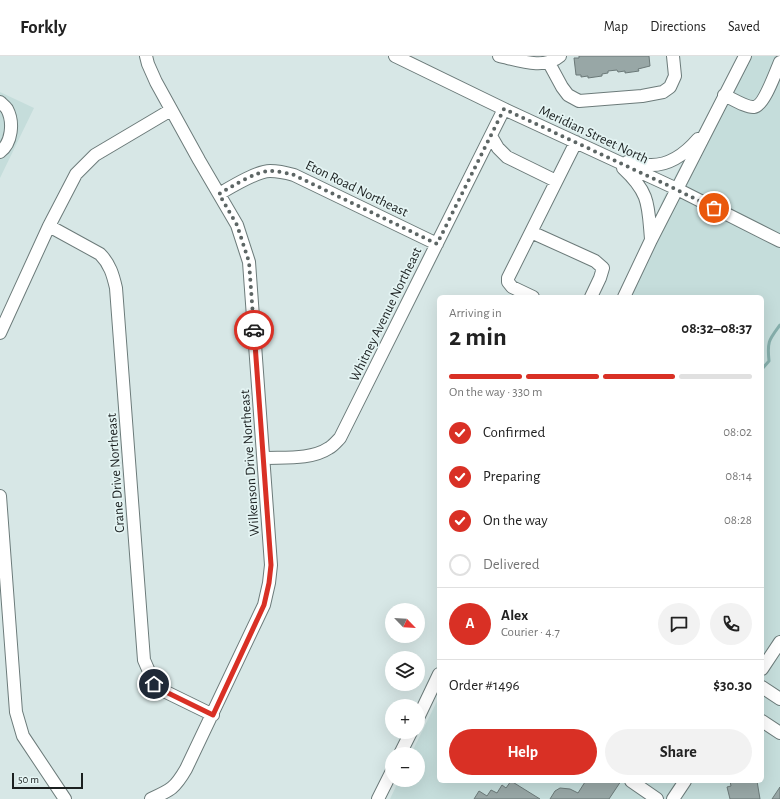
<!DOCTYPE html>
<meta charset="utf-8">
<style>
body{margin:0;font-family:"Alegreya Sans",sans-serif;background:#f2f2f2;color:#222;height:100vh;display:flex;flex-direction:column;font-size:15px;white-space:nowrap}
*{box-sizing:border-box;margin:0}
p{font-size:13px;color:#767676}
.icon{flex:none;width:22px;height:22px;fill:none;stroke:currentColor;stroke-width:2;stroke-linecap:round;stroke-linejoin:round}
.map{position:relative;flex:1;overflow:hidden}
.drawer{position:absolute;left:437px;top:239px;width:327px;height:488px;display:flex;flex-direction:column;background:#fff;border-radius:6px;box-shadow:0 4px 16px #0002}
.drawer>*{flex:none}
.needle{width:26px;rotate:115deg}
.buttons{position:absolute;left:385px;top:547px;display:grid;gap:8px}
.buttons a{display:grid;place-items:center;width:40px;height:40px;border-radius:50%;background:#fff;box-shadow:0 4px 16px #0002;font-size:20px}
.scale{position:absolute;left:12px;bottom:10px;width:71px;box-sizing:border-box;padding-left:4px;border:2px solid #1b2020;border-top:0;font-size:11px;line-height:14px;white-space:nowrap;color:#1b2020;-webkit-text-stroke:3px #e4f4f3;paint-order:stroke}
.pin{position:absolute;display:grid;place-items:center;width:34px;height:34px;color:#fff;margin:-17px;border:2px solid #fff;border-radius:50%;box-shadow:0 1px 4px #0007}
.courier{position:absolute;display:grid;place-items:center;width:40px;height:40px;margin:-20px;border:3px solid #d93025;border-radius:50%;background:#fff;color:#222;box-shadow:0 1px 5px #0007}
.summary em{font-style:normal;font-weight:600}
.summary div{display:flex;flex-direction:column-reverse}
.summary{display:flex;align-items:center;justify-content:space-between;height:68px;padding:0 12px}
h1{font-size:26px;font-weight:600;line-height:30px}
.bar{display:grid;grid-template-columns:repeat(4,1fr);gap:6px 4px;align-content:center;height:48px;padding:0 12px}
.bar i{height:5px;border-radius:3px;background:#e0e0e0}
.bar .selected{background:#d93025}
.bar p{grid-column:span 4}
.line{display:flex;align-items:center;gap:10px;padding:0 12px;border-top:1px solid #e0e0e0}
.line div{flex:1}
.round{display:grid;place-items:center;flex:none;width:42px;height:42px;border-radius:21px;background:#f2f2f2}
ol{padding:0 12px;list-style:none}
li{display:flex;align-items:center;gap:12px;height:44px}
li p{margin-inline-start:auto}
li .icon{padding:4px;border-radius:50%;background:#d93025;color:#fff;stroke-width:4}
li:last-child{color:#767676}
li i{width:22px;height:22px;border:2px solid #e0e0e0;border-radius:50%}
.primary-button{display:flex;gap:8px;margin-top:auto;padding:8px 12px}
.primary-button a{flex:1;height:46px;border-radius:24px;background:#d93025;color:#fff;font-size:16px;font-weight:600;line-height:46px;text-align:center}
.primary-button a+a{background:#f2f2f2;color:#222}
header{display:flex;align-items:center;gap:24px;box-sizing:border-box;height:56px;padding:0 20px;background:#fff;border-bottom:1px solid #e0e0e0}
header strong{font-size:19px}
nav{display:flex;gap:22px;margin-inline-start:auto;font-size:14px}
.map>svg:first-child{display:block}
</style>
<header>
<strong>Forkly</strong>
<nav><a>Map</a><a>Directions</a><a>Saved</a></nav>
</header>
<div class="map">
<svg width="780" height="743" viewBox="0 0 780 743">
<rect width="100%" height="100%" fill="#d7e7e6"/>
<!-- built -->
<path fill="#c5dddb" d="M738 0H780V743H390L399 724H418V698H411L439 641V725H762V241H623L663 143Z
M0 36 34 52 0 122Z"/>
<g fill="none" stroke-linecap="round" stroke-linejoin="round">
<!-- stream -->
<path stroke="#85aeab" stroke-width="3" d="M762 313 769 305C767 285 769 284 780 269"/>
</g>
<!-- building -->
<path fill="#98a7a6" stroke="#6b7978" d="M579 0H649L650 10 638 13 639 15 625 17V15L618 16 617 14 608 15V17L602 18V20L588 22V20L581 21V19H576L574 2H579Z
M511 725 540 743H474L479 735 487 740 491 734 497 737 502 729 506 732Z
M583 725H621L609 743H550L555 735 560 732 570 733 578 737 585 726Z
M730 725H757L760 743H730L727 731 731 730Z
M780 731V743H772Z"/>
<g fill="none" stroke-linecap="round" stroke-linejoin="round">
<!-- minor casing -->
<g stroke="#6c7b7a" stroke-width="14">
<path id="minor" d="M146 0 148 8 156 26 199 104 237 169 249 206 271 509 269 527 264 549 186 713C175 732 171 734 151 743
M395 0 504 53 677 133 780 185
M499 0C518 4 544 14 560 0
M549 7 562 31 568 39 579 45 642 40 663 36 670 31 675 20 673 0
M724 39C731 42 747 52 754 51 764 50 776 15 780 6
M0 46C2 48 5 50 7 53 14 66 12 87 0 96
M491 80 498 92 507 101 556 125
M627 106C634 107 642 109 649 109 669 110 686 97 698 83
M623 112C650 137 648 149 651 183
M219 138C231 131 257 115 270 115 278 115 287 117 294 119L437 188
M49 170 100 198C110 208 113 219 116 232L144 604 154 627 166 636 213 659
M531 176 595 205 603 212 600 222 591 241
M533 241 512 231 508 226V222L576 86
M624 241 651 184 745 0
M0 277 49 170 76 118 95 99 171 54
M264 402C284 401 311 404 329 392 333 390 337 385 340 382L504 53
M0 440 16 656 23 680 65 743
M762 613 780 586
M762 631 780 643
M418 662 439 618
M762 665 780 677
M400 698 411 676
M631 725 657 743
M378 743 392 715
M673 743 685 725"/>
</g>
<!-- minor -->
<use href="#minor" stroke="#fff" stroke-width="12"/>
</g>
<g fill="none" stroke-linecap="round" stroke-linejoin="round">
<!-- done -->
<path stroke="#5d6665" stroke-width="4" stroke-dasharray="0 7.2" d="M254 274 249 206 237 169 219 138C231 131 256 115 270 115 278 115 287 117 294 119L437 188 504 53 665 128 714 152"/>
<!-- route -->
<path stroke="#d93025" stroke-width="5" d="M154 628 166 636 213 659 264 549 269 527 271 509 254 274"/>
</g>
<g text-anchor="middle" stroke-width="3.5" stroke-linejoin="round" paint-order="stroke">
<!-- street labels -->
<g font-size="14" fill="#1b2020" stroke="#e4f4f3">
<text transform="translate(594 78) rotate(25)" y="5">Meridian Street North</text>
<text transform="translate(357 132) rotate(26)" y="5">Eton Road Northeast</text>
<text transform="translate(385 258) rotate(-64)" y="5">Whitney Avenue Northeast</text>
<text transform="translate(249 407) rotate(-94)" y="5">Wilkenson Drive Northeast</text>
<text transform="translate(115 417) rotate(-94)" y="5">Crane Drive Northeast</text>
</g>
</g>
</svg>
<div class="buttons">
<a><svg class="needle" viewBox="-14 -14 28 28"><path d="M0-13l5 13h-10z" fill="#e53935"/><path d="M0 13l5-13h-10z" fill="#767676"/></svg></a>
<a><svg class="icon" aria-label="layers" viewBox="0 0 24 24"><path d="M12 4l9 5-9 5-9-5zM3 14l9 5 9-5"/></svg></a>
<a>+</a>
<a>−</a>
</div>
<div class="scale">50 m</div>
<div class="pin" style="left:714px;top:152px;background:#ea580c"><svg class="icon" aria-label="bag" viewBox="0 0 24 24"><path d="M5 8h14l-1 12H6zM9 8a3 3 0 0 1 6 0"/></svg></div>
<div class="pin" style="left:154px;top:628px;background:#1f2937"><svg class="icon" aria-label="home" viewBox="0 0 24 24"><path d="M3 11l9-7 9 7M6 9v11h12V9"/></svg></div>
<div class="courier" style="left:254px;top:274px"><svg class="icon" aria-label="car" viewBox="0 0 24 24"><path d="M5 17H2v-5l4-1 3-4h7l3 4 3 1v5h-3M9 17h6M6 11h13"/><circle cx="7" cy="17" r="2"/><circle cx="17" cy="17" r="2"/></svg></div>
<section class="drawer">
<div class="summary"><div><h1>2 min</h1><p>Arriving in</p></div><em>08:32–08:37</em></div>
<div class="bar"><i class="selected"></i><i class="selected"></i><i class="selected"></i><i></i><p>On the way · 330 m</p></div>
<ol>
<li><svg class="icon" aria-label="check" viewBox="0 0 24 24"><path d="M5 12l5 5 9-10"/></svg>Confirmed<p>08:02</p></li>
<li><svg class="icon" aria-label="check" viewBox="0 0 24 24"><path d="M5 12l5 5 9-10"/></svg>Preparing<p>08:14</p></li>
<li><svg class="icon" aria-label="check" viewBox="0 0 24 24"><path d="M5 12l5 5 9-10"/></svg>On the way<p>08:28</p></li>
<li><i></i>Delivered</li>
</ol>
<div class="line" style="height:72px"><b class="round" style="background:#d93025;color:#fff">A</b><div><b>Alex</b><p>Courier · 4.7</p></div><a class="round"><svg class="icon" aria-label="chat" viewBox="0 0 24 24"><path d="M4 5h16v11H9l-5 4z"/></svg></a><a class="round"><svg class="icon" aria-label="phone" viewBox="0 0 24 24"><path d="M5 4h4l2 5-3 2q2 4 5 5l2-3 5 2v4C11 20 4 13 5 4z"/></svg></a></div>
<div class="line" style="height:52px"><div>Order #1496</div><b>$30.30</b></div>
<div class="primary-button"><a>Help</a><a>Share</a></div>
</section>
</div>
